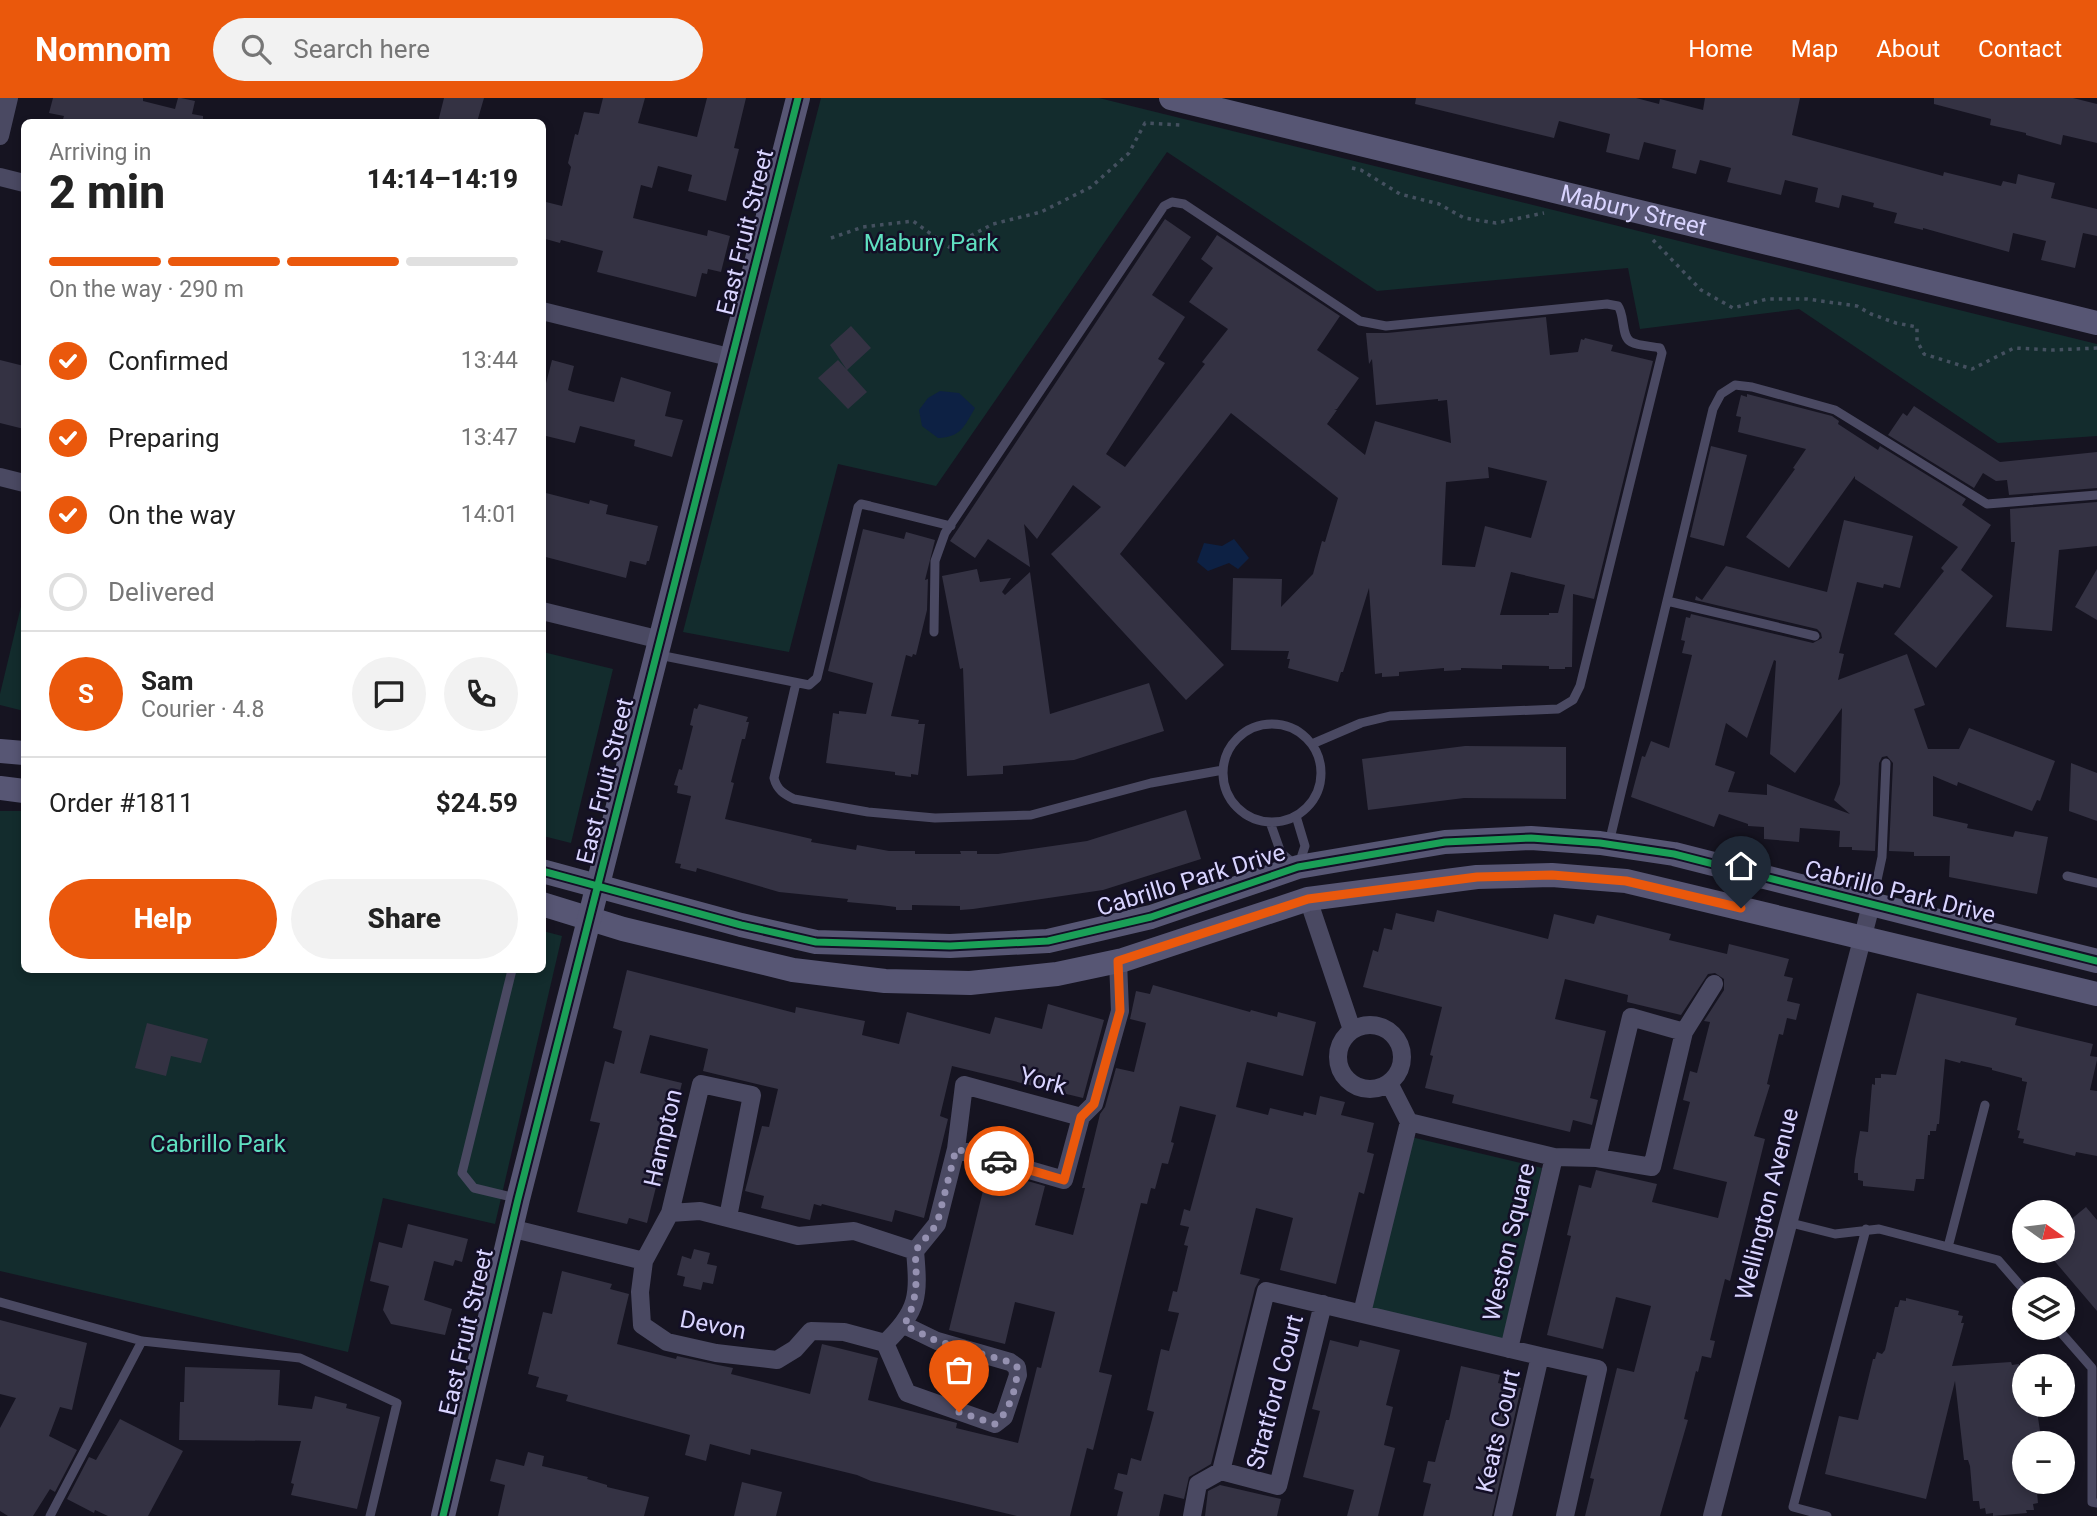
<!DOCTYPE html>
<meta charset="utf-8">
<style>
body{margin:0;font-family:Roboto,sans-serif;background:#f2f2f2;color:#222;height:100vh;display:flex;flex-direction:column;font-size:26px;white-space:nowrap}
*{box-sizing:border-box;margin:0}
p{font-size:23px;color:#767676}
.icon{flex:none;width:38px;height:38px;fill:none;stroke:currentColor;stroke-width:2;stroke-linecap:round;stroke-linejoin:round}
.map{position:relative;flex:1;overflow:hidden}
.panel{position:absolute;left:21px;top:21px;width:525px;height:854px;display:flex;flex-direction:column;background:#fff;border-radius:10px;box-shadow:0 4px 10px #0003}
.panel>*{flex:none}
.needle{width:46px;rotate:104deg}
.buttons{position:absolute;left:2012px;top:1102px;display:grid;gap:14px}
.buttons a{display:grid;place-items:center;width:63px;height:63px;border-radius:50%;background:#fff;box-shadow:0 4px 10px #0003;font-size:35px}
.pin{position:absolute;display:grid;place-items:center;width:60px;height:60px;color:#fff;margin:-72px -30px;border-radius:50% 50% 50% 0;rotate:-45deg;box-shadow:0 0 7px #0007}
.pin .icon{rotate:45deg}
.courier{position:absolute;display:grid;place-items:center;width:70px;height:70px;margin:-35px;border:5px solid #ea580c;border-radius:50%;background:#fff;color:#222;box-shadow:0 2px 9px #0007}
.head em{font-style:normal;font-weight:800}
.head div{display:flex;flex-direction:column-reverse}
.head{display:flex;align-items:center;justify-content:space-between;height:119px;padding:0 28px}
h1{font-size:46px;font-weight:800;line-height:52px}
.bar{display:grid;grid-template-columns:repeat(4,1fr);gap:10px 7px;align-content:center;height:84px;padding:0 28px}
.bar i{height:9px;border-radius:5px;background:#e0e0e0}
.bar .selected{background:#ea580c}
.bar p{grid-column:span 4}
.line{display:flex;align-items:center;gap:18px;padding:0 28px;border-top:2px solid #e0e0e0}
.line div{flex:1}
.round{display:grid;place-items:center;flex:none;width:74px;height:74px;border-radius:37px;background:#f2f2f2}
ol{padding:0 28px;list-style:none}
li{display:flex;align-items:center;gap:21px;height:77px}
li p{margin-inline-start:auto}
li .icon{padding:7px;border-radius:50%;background:#ea580c;color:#fff;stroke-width:4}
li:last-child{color:#767676}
li i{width:38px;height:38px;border:4px solid #e0e0e0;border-radius:50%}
.cta{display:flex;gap:14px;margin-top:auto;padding:14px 28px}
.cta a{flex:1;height:80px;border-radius:42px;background:#ea580c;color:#fff;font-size:28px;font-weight:800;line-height:80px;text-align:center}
.cta a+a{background:#f2f2f2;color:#222}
header{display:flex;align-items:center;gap:42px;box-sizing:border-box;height:98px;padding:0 35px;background:#ea580c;color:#fff}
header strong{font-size:33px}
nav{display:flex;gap:38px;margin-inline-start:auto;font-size:24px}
.search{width:490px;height:63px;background:#f2f2f2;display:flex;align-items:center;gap:18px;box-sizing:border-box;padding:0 24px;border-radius:38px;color:#767676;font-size:26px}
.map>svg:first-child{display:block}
</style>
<header>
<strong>Nomnom</strong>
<div class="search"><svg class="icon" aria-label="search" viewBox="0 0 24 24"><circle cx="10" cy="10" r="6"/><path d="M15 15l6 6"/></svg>Search here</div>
<nav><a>Home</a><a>Map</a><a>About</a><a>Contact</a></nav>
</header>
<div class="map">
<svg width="2097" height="1418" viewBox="0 0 2097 1418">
<rect width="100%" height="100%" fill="#161421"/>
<!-- green -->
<path fill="#132c2d" d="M821 0H1099L2097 246V338L1998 345 1799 211 1640 231 1628 170 1377 193 1167 54 936 388 838 366 789 554 683 534Z
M24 496V613L0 607V596Z
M543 554 613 571 571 745 543 738Z
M0 713H24V872H542L543 833 562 838 495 1126 383 1100 348 1254 0 1173Z
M1411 1039 1542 1070 1502 1244 1369 1211Z"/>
<!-- water -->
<path fill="#0d2144" d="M940 293 959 295 975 310C964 329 961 339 938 340L922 328 919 312 928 300Z
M1234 441 1249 460 1238 471 1229 465 1208 473 1197 464 1204 445 1222 448Z"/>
<!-- building -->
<path fill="#343243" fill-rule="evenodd" d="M53 0H143V3L175 11 178 0H181L195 3 192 16 203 18V24H62L64 18 49 15Z
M444 0H484L477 24H438Z
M603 0H645L638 25 697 39 707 0H746L734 50 739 51 726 103 688 93 692 77 658 68 652 90 641 87 633 120 707 138 708 132 730 138 721 174 708 171 707 176 702 175 696 199 597 174 603 153 561 142 560 145 542 140V103L562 108 571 69 568 65 575 36 578 37 584 14 599 16Z
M1416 0H1636L1659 6 1660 1 1703 12 1705 0H1800L1792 37 1943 78 1944 74 2001 88 2003 83 2016 86 2018 76 2055 85 2051 100 2097 111V138L2083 135 2075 170 2041 162 2046 143 2013 135 2009 154 1923 130V132L1894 125 1897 115 1873 109 1874 105 1842 97 1839 110 1815 104 1818 90 1785 82 1781 97 1727 84 1731 70 1700 62 1696 76 1672 70 1676 52 1644 44 1639 62 1606 54 1610 36 1559 23 1554 40 1415 6Z
M1934 0H2073L2097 6V45L2063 37 2061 47 2026 37V35L1990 27 1991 21 1934 6Z
M1165 121 1191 139 1152 197 1185 219 1158 261 1165 265 1106 356 1125 369 1205 266 1202 264 1228 231 1189 204 1213 170 1201 161 1217 137 1340 218 1317 252 1359 280 1337 311H1334L1337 312 1327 326 1365 357 1375 323 1451 345 1447 302 1438 303V301L1376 307 1372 261 1369 266 1366 235H1387L1546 219 1550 257 1578 254 1581 241 1584 242 1585 240 1613 247 1611 253 1653 263 1594 501 1573 496 1572 569H1565V571H1549V568L1502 567V571L1461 570V572L1444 573V570L1399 574V578L1382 579V575L1375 576 1369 490 1343 574H1341L1338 584 1288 570 1290 561H1287L1289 553 1231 552 1233 480 1282 481 1281 509 1313 476 1322 443 1325 444 1338 400 1231 315 1120 456 1224 567 1186 602 1051 456 1101 409 1073 387 1037 441 1024 426 1030 469 988 441 975 460 950 443ZM1488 369 1547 383 1531 440 1485 428 1475 469 1442 467 1446 384 1489 380ZM1511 474 1565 487 1558 515H1549V517H1500Z
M851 228 871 250 847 272 830 247Z
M0 262 24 268V331L0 325Z
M552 262 574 268 568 292 573 294 614 304 621 279 671 294 665 318 683 322 672 359 634 348 635 342 580 328 575 345 542 337V301Z
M838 262 867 294 848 311 818 280Z
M1747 296 1832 318 1839 323 1838 326 1878 352 1880 348 1966 401 1962 407 1991 427 1961 472 1993 498 1936 570 1894 536 1944 473 1941 470 1958 449 1855 381V378L1789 470 1746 439 1795 371 1793 370 1806 351 1738 334 1741 319 1736 318 1741 297 1747 299Z
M1914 308 2000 364 2097 354V390L2009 397 2007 382 1996 383 1983 375 1974 390 1888 337 1903 315 1907 318Z
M1711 348 1747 357 1724 448 1690 439Z
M542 394 589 406 590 402 608 407 606 416 658 428 649 463H647L646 467 630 463 626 480 542 458Z
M2097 404V448L2059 452 2052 533 2006 529 2015 444H2011L2010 411Z
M1844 422 1913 438 1900 490 1884 486 1883 490 1857 484 1839 555 1844 556 1838 582 1907 556 1925 607 1914 611 1928 651H1959L1969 630 2055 663 2040 703 2037 702 2032 713 1958 684 1957 688 1933 678V718L1968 726 1967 730 2013 739 2015 733 2048 739 2037 796 1949 779 1950 758H1914V754L1889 753 1893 665 1887 658 1882 659 1879 665 1875 753 1852 752V749H1839L1840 733 1800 730 1799 744 1764 741V729L1748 728V726L1719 716 1714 729 1631 699 1642 658 1645 659 1651 643 1669 650 1692 557 1682 555 1685 543 1681 542 1686 519 1690 520 1691 516 1813 545 1822 540 1821 535 1817 531 1695 502 1696 498 1702 502 1726 468 1827 494ZM1774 562 1776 563 1770 656 1795 675 1842 610 1840 686 1834 702 1850 716 1767 686V697L1728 694 1735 674 1715 667 1726 625 1747 640Z
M863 431 904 441 906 434 935 442 925 482 928 481 927 512 916 557 913 556 912 559 906 557 891 618 919 622 918 626H925L918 677 911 676V679L895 677V674L826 665 833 615 839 616V613L866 616 873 585 828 573Z
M977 471 980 484 1011 480 1002 494 1005 497 1030 474 1050 616 1149 585 1164 633 1074 662 1003 668V676L967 678 963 570 960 571 942 478Z
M2097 471V522L2075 509Z
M699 606 748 619 746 624H749L745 641H742L731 684 734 685 725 721 812 741 811 744 856 752 857 747 889 753H915V756H961L960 753H977V756H998L1087 743 1186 712 1201 761 1103 792 973 811 960 812V808L912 807V812H896V809L880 807 847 804 848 801 779 794 697 770 696 774 680 770 681 766 675 765 691 698 677 695 678 688 674 687 679 671 682 672 693 628 690 627 694 610 697 611Z
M1465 648 1566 649V701L1464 700 1368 712 1362 661Z
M2071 665 2097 675V723L2069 713Z
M1437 812 1548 841 1554 816 1594 826 1597 817 1671 836 1669 842 1727 856 1729 846 1789 861 1784 878 1793 880 1787 903 1800 906 1796 922 1787 920 1783 937 1779 936 1767 986 1770 987 1754 1038 1765 1041 1730 1183 1725 1181 1710 1242 1715 1243 1711 1260 1702 1258 1698 1274 1696 1273 1684 1321 1688 1322 1660 1418H1585L1594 1381 1590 1380 1617 1270 1634 1274 1651 1208 1616 1199 1603 1251 1547 1237 1571 1138 1567 1137 1579 1087 1591 1090 1596 1072 1657 1086 1652 1104 1718 1120 1727 1084 1673 1071 1690 1004 1683 1002 1690 973 1697 975 1710 924 1704 923 1724 892V881L1715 875 1708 876 1681 917 1627 904 1628 897 1565 881 1555 921 1606 933 1590 1000 1598 1002 1592 1027 1573 1022 1570 1034 1452 1005 1454 997 1425 990 1433 958 1430 957 1442 909 1363 889 1373 852 1378 854 1384 830 1392 832 1396 815 1434 824Z
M627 872 795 915 796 909 865 923 862 937 899 946 907 914 990 936 995 919 1042 931 1048 906 1104 922 1083 1000 952 968 940 1018 948 1021 924 1120 895 1112 892 1124 822 1106 821 1108 814 1106 810 1122 761 1110 764 1098 745 1093 762 1028 769 1029 778 991 703 973 708 951 650 937 640 975 682 985 662 1063 667 1064 661 1090 656 1089 647 1125 629 1120 627 1126 577 1114 600 1025 590 1023 605 963 614 966 622 933 613 930Z
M1153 887 1250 914 1251 912 1277 919 1278 914 1316 924 1303 978 1247 964 1236 1009 1268 1017 1270 1010 1303 1018 1304 1014 1316 1017 1320 998 1345 1004 1341 1017 1374 1025 1367 1054 1374 1056 1364 1096 1359 1094 1336 1186 1280 1172 1293 1120 1256 1110 1240 1176 1260 1181 1255 1190 1211 1366 1189 1379 1184 1401 1164 1396 1159 1418H1117L1123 1394 1114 1391 1118 1375 1127 1377 1131 1360 1141 1363 1154 1314 1147 1312 1161 1251 1169 1253 1179 1215 1168 1213 1173 1193 1177 1194 1188 1148 1184 1147 1189 1129 1180 1127 1184 1111 1190 1113 1216 1017 1180 1008 1171 1044 1174 1045 1168 1066 1162 1065 1155 1091 1151 1090 1147 1106 1141 1105 1099 1274 1112 1277 1093 1352 1087 1350 1070 1418H1017L871 1383 857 1377 751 1351 750 1357 710 1346 706 1363 685 1357 690 1337 566 1303 568 1297 536 1289 539 1279 528 1276 543 1214 552 1216 562 1173 612 1186 610 1191 629 1196 617 1246 676 1261 677 1258 718 1267 733 1270 731 1276 810 1296 822 1246 878 1260 868 1302 957 1325 956 1330 1018 1345 1037 1269 1041 1270 1055 1214 1015 1204 1005 1246 949 1232 988 1072 1045 1088 1035 1127 1073 1137 1085 1090H1082L1100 1016 1105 1009 1116 970 1134 974 1146 925 1130 921 1136 893 1150 896Z
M1917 895 2017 920 2015 927 2093 946 2090 958 2097 959V962L2090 992 2097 993V1058L2076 1054 2075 1058 2023 1045 2024 1041 2018 1040 2020 1033 2017 1032 2027 984 2022 983V980L1992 972V970L1961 963 1960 965 1945 961 1939 1026H1937L1936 1033H1930V1037H1928L1924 1081H1916L1914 1093 1863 1088V1083L1858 1082V1075H1854L1855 1062 1860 1033 1868 1034 1872 986 1875 987V980H1881V976L1896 977Z
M147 925 208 941 201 965 171 958 166 978 135 970Z
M2086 1109 2097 1122V1213L2046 1153H2063V1128Z
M408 1126 468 1141 462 1164 455 1162 453 1168 434 1163 424 1202 452 1211 445 1237 391 1226 383 1212 389 1188 370 1183 379 1144 402 1150Z
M694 1151 710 1155 707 1166 717 1168 713 1186 703 1184 701 1192 683 1188 685 1179 677 1177 682 1158 691 1161Z
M1906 1200 1959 1213 1958 1217 1963 1218 1961 1225H1964L1952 1268 2011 1264 2012 1267 2019 1266V1272H2025V1310L2031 1309V1313H2037L2042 1346H2025V1384H2036L2038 1405 2033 1406 2034 1412H2026L2027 1415 1993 1418V1415L1986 1416 1985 1410 1980 1411 1979 1403H1973L1970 1368 1968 1362H1964L1955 1283 1926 1401 1825 1376 1839 1318 1858 1322 1873 1261H1875L1877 1254 1882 1256 1885 1252 1895 1209H1898L1900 1202 1906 1203Z
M0 1222 87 1245 72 1312 60 1309 49 1338 77 1352 55 1394 50 1391 33 1418H8L0 1413V1330L16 1300 0 1296Z
M1330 1242 1358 1249 1360 1242 1400 1252 1386 1307 1393 1309 1384 1347 1395 1350 1378 1418H1347L1354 1392 1303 1379 1320 1313 1312 1311Z
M1461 1268 1500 1277 1498 1285 1521 1290 1492 1418H1423L1431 1386 1423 1384 1428 1363 1435 1364 1446 1322H1449Z
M185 1269 280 1272 278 1307 312 1311 315 1298 347 1306 346 1310 380 1319 357 1411 291 1397 294 1386 291 1385 301 1343 179 1342 180 1304H184Z
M120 1321 183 1353 148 1418H108L95 1412 94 1415 67 1401 89 1359 96 1362Z
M528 1354 544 1358 542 1368 588 1379 587 1381 607 1387V1389L649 1399 644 1418H498L505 1387 490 1383 496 1361 524 1368Z
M742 1384 782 1394 776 1418H734Z
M1220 1387 1281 1401 1277 1418H1205L1208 1393Z"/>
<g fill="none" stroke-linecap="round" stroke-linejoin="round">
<!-- path -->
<path stroke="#44505f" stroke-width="3.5" stroke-dasharray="3.5 5" stroke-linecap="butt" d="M1352 70 1361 72 1400 96 1439 106 1464 120 1496 125 1544 115
M831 140 863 129 913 123 949 149 993 126 1041 114 1091 89 1129 55 1145 25 1180 27
M1653 142 1701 192 1733 210 1767 201H1807L1857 208 1871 216 1896 225 1917 229V243L1924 256 1972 271 2014 250 2053 252 2097 250"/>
<!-- lane -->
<path stroke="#4a4962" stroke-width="9" d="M1667 503 1815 538
M934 534 935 463 945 435 1164 108 1172 104 1184 106 1360 223 1386 228 1607 206 1618 208C1625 217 1621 239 1631 244 1639 248 1651 248 1660 250L1662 255 1580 588 1573 602 1558 611 1390 618 1361 625 1312 646
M659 557 809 587 817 580 858 409 861 406 870 408 951 428
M796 585 774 680C777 692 784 696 794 701L868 714 935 720 1031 717 1151 685 1223 672
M1223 675a49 49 0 1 1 98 0a49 49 0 1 1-98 0Z
M1270 724 1281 755 1298 769 1305 748 1296 718
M1609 745 1713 311 1721 296 1735 287 1752 289 1835 312 1987 406 2097 397
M2067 778 2097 785
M1872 805 1882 759 1886 665
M512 872 462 1075 474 1090 516 1100
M1787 1124 1835 1136 1879 1131 1998 1162 2025 1193
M1948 1149 1985 1007
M0 1204 142 1243 300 1260 397 1305 370 1418
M2057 1230 2092 1270V1404L2097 1405
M50 1418 142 1243
M1827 1418 1793 1409 1866 1131"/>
<!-- street -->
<path stroke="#4a4962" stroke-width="18" d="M0 38 9 0
M0 79 24 85
M542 213 733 260
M0 379 24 385
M542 513 661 542
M1308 801 1352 932
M1338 959a32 32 0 1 1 64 0a32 32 0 1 1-64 0Z
M1081 1019 1094 1006 1120 913 1118 863
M1409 1024 1554 1059 1597 1060 1652 1069 1684 934 1714 886
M1597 1060 1631 919 1684 934
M670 1115 701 986 752 997 728 1119
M510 1130 644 1163
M1362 1215 1409 1024 1389 985
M885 1245 844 1234 811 1233 795 1251 777 1262 716 1255 667 1244 642 1227 640 1194 644 1163 670 1115 700 1113 798 1138 854 1133 915 1153
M885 1245C919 1213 919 1197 915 1153L937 1126 956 1051 964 987 1081 1019 1064 1082 956 1051
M885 1245 907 1295 995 1326 1004 1319 1018 1277 1017 1269 1010 1264 937 1243 904 1227
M1509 1251 1554 1059
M1221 1373 1266 1193 1540 1258
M1221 1373 1278 1388 1323 1206
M1192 1418 1198 1386 1221 1373
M1503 1418 1540 1258 1598 1271 1565 1418
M1712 1418 1871 807"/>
<!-- secondary -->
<g stroke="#575674" stroke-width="24">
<path id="s1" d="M1171 0 2097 225"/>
<path d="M0 653 24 655"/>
<path d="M0 690 24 693"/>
<path d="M542 773 741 827 816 844 950 848 1048 843 1151 819 1298 769 1445 744 1531 740 1600 745 1674 756 2097 863"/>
<path d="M542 806 623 831 793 872 885 883 970 885 1057 876 1123 862 1308 801 1477 779 1552 777 1626 783 2097 896"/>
<path d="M443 1418 518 1101 798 0"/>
</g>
<!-- cycleway casing -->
<g stroke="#130f26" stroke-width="11">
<path id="cycleway" d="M542 773 741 827 816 844 950 848 1048 843 1151 819 1298 769 1445 744 1531 740 1600 745 1674 756 2097 863
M443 1418 518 1101 798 0"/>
</g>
<!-- cycleway -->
<use href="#cycleway" stroke="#1a9f57" stroke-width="7"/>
</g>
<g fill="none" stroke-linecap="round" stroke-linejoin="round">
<!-- done -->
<path stroke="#9591b1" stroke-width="7" stroke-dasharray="0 12.6" d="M959 1314 995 1326C1009 1315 1018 1287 1017 1269L1010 1264 937 1243 904 1227C918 1203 917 1180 915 1153L937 1126 956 1051 999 1063"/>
<!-- route -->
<path stroke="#ea580c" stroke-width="9" d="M999 1063 1064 1082 1081 1019 1094 1006 1120 913 1118 863 1308 801 1477 779 1552 777 1626 783 1741 810"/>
</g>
<g text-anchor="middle" stroke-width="5" stroke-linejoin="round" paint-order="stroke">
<!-- street labels -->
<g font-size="24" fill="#d9d4ff" stroke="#130f26">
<text dy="8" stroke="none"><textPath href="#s1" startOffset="476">Mabury Street</textPath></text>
<text transform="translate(745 134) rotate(-76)" y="8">East Fruit Street</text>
<text transform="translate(605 683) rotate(-76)" y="8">East Fruit Street</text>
<text transform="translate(1191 782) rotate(-17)" y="8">Cabrillo Park Drive</text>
<text transform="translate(1900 794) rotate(14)" y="8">Cabrillo Park Drive</text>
<text transform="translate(1043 983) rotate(15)" y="8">York</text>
<text transform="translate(663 1040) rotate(-77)" y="8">Hampton</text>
<text transform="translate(1767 1106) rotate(-76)" y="8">Wellington Avenue</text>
<text transform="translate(1509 1144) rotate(-77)" y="8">Weston Square</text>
<text transform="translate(713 1227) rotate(11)" y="8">Devon</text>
<text transform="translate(466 1234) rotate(-77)" y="8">East Fruit Street</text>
<text transform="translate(1275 1294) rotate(-75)" y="8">Stratford Court</text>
<text transform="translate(1498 1333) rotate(-77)" y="8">Keats Court</text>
</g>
<!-- park labels -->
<g font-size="24" fill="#5fe0c0" stroke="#130f26">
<text x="931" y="153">Mabury Park</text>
<text x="218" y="1054">Cabrillo Park</text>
</g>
</g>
</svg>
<div class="buttons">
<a><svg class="needle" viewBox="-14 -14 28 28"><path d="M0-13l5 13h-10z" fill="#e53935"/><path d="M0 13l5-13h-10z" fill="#767676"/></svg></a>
<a><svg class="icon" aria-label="layers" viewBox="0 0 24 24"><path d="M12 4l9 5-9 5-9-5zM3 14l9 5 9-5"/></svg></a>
<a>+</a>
<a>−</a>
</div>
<div class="pin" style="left:959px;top:1314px;background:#ea580c"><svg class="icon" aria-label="bag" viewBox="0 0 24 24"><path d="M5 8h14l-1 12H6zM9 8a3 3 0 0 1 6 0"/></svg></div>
<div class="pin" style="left:1741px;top:810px;background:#1f2937"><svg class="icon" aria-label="home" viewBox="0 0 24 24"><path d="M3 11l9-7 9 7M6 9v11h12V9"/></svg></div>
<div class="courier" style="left:999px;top:1063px"><svg class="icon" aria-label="car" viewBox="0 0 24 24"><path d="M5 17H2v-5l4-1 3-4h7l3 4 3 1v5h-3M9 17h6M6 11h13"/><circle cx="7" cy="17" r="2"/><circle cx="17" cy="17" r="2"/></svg></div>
<section class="panel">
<div class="head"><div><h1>2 min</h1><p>Arriving in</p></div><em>14:14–14:19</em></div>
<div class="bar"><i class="selected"></i><i class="selected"></i><i class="selected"></i><i></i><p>On the way · 290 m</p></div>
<ol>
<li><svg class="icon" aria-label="check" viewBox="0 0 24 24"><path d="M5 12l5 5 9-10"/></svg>Confirmed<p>13:44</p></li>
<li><svg class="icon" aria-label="check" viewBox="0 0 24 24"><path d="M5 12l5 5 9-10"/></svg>Preparing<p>13:47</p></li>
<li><svg class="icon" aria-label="check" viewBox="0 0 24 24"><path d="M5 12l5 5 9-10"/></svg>On the way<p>14:01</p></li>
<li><i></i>Delivered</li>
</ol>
<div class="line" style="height:126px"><b class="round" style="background:#ea580c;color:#fff">S</b><div><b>Sam</b><p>Courier · 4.8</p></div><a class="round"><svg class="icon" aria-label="chat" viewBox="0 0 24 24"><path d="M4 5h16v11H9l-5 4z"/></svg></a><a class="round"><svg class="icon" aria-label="phone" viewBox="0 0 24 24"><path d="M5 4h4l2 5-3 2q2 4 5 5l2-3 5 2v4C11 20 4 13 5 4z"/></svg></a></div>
<div class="line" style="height:91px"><div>Order #1811</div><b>$24.59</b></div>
<div class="cta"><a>Help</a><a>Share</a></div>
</section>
</div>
